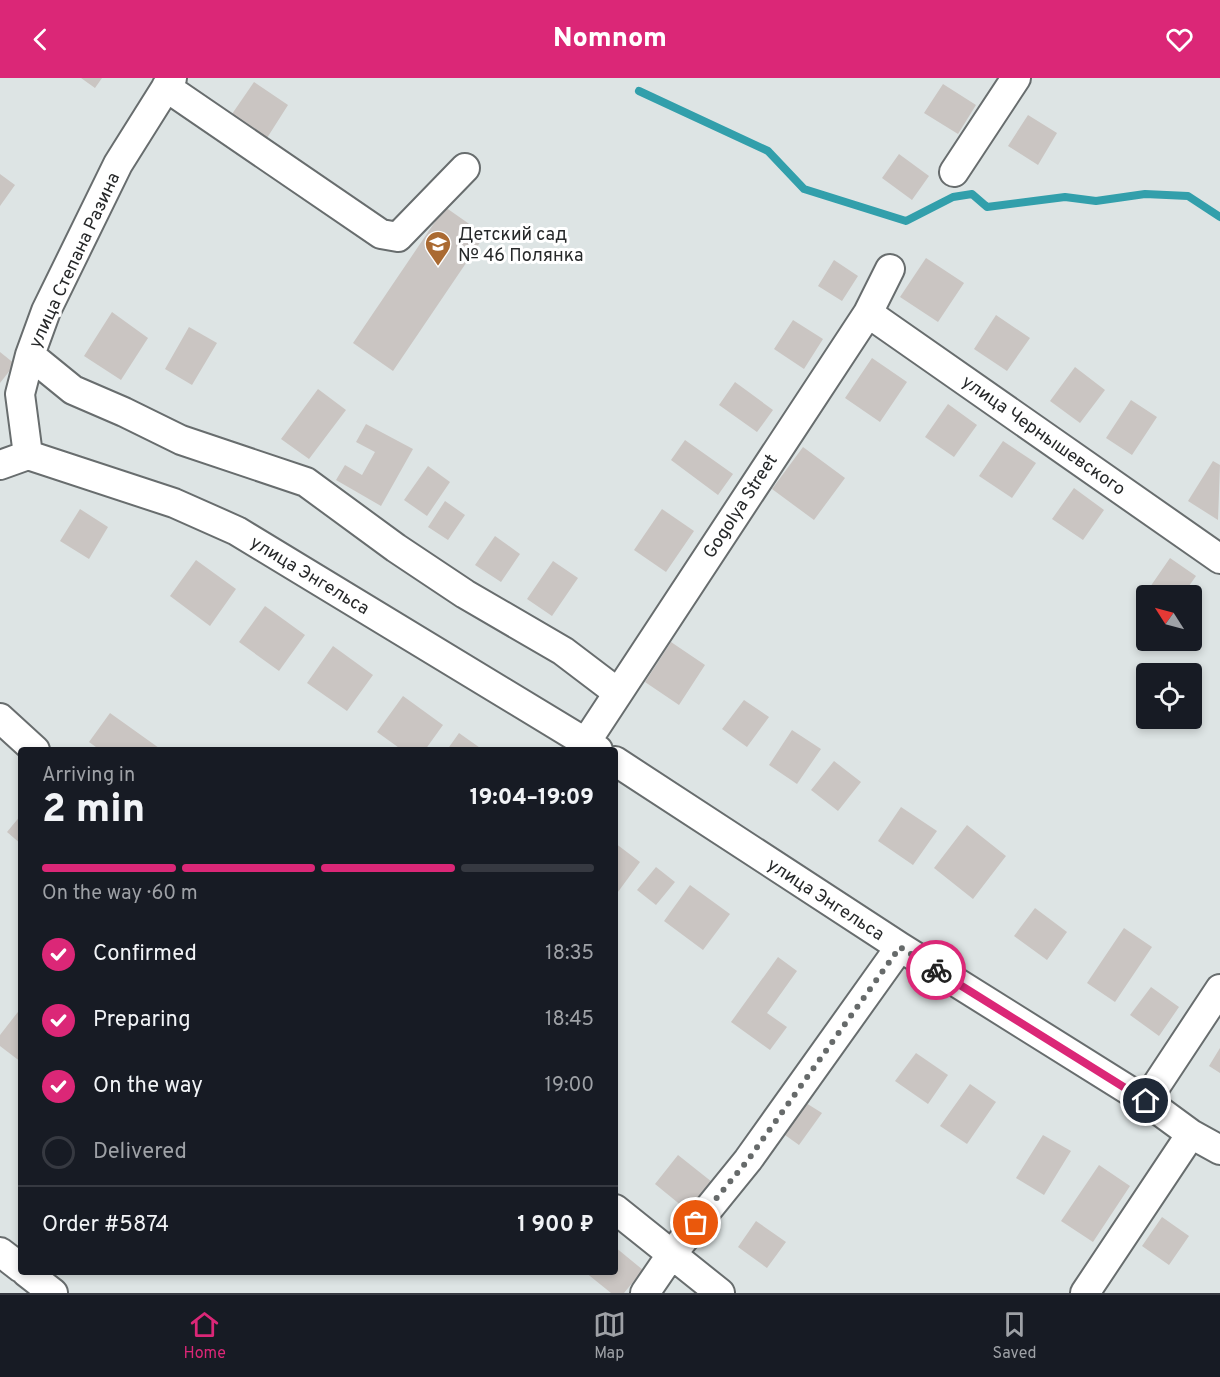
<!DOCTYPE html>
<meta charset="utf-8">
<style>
body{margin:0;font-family:Overpass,sans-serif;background:#242831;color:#f1f3f6;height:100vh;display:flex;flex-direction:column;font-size:22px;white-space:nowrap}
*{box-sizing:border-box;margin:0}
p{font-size:20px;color:#9ea1a6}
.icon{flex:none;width:33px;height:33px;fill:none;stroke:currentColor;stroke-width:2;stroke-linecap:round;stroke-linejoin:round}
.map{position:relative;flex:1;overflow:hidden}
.drawer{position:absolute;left:18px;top:669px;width:600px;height:528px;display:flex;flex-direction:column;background:#171b24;border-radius:6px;box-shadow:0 3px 9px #0003}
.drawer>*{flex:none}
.needle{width:39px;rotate:306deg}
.buttons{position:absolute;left:1136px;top:507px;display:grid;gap:12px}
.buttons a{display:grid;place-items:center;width:66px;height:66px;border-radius:6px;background:#171b24;box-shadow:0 3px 9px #0003;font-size:30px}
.pin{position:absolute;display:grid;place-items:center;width:51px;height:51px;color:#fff;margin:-26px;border:3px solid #fff;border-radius:50%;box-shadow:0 2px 6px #0007}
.courier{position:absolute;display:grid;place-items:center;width:60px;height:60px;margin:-30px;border:4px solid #db2777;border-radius:50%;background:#fff;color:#222;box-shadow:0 2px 8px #0007}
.head em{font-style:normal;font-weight:800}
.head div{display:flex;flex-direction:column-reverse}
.head{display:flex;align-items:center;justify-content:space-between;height:102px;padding:0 24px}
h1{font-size:39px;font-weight:800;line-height:45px}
.bar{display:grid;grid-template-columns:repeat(4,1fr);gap:9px 6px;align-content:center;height:72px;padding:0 24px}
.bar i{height:8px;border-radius:4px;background:#363941}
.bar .active{background:#db2777}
.bar p{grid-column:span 4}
.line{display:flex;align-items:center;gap:15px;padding:0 24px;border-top:2px solid #363941}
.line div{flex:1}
ol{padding:0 24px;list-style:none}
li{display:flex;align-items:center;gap:18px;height:66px}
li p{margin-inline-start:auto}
li .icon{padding:6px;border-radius:50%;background:#db2777;color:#fff;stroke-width:4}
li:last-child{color:#9ea1a6}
li i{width:33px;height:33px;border:3px solid #363941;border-radius:50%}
header{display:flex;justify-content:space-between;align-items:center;height:78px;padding:0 24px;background:#db2777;color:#fff;font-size:27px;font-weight:800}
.menu{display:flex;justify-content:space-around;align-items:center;height:84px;border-top:2px solid #363941;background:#171b24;font-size:16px;color:#9ea1a6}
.menu a{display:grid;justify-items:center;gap:3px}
.menu .active{color:#db2777}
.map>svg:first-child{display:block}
</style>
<header><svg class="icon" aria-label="back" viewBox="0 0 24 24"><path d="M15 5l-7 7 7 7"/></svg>Nomnom<svg class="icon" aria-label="heart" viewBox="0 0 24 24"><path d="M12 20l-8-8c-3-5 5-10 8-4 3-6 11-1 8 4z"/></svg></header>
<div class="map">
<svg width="1220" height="1215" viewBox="0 0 1220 1215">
<rect width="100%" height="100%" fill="#dde4e4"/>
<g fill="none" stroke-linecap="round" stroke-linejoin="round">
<!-- stream -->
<path stroke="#329fab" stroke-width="8" d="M639 13 768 73 804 111 906 143 953 119 972 116 987 129 1065 119 1096 123 1145 116 1188 118 1220 139"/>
</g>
<!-- building -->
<path fill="#cac5c2" d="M81 0H102L95 10Z
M254 4 288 27 267 60 232 36Z
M943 6 976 27 958 56 924 35Z
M1028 37 1057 55 1038 87 1008 68Z
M899 76 929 98 912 122 882 100Z
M0 96 15 107 0 128Z
M445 129 485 157 393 293 353 265Z
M926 180 964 205 938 244 900 219Z
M834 182 858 198 842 223 818 208Z
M112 234 148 260 121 302 84 278Z
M996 237 1030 260 1007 293 974 271Z
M793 242 823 261 804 291 774 271Z
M189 249 217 265 192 307 165 291Z
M0 274 15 286 0 305Z
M872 280 907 304 880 344 845 320Z
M1075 289 1105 312 1080 345 1050 323Z
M735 304 773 332 757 354 719 327Z
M318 311 346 332 309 381 281 361Z
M1131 322 1157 339 1132 377 1106 360Z
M948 326 977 347 954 379 925 359Z
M366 346 413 371 381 428 336 402 345 387 362 397 375 374 356 364Z
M685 362 733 396 718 417 671 382Z
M1003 363 1036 385 1012 420 979 398Z
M803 369 845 400 814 442 772 411Z
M1213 383 1220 387 1218 442 1188 423Z
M428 388 450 404 427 438 404 422Z
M1074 410 1104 432 1083 462 1052 441Z
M445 423 465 437 448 462 428 449Z
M80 431 108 449 89 481 60 463Z
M662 431 694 453 666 494 634 472Z
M495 458 520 476 501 504 475 487Z
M1170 480 1196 498 1182 518H1146V530L1139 525Z
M196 482 236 511 210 548 170 518Z
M553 483 578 500 552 538 527 521Z
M265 528 305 557 279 593 239 564Z
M671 564 705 587 679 627 645 604Z
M333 568 373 597 347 633 307 605Z
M403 618 443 647 425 672H402L377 654Z
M744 622 769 639 747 669 722 651Z
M110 635 159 670 157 672H100L89 664Z
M792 652 821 671 797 706 769 687Z
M459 655 483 672H447Z
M834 683 861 704 838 733 811 712Z
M901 729 937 753 913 787 878 763Z
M21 737V766L7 754Z
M967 747 1006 778 973 821 934 790Z
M615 765 640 784 615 818Z
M656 789 675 804 656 827 637 812Z
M690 807 730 836 703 872 664 843Z
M1035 830 1067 854 1047 882 1014 858Z
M1124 850 1152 869 1115 924 1087 905Z
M778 879 797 893 767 935 787 949 770 972 731 944Z
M1151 909 1179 929 1159 958 1130 937Z
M21 930V984L0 968V957Z
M1220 970V995L1209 988Z
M916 975 948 997 928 1026 895 1003Z
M970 1006 996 1024 967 1066 940 1048Z
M806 1025 822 1035 799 1067 785 1057Z
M1043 1057 1071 1073 1044 1117 1016 1100Z
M678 1077 712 1104 688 1133 655 1106Z
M1099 1087 1130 1108 1093 1164 1061 1143Z
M1162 1139 1189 1158 1169 1187 1142 1168Z
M756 1143 786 1164 767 1190 738 1169Z
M615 1169 643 1192 624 1215H611L585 1194H615Z"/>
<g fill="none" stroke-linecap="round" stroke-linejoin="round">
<!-- minor casing -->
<g stroke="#686d6e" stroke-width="32">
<path id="minor" d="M166 9 381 156 398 159 465 90
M954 94 1016 0
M868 235 1220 481
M30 277 73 312 124 334 181 362 306 404 396 470 465 516 563 573 617 614
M28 377 20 316 30 277 46 233 118 86 172 0
M0 387 28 377 174 425 237 453 598 672
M0 640 35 672
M586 664 868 235 890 191
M615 683 900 869 1146 1023 1191 1056 1220 1072
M1146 1023 1220 911
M615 1131 720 1215
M0 1174 21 1190
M26 1194 53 1215
M645 1215 671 1177 748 1082 900 869
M1085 1215 1191 1056"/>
</g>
<!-- minor -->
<use href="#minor" stroke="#fff" stroke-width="28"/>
</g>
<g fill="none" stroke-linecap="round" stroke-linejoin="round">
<!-- done -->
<path stroke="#666a6a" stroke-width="6" stroke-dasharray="0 10.8" d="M696 1145 748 1082 900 869 936 892"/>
<!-- route -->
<path stroke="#db2777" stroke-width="8" d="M936 892 1146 1023"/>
</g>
<!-- icons -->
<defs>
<g id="school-pin" transform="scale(1.35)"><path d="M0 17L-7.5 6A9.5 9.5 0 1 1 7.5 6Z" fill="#aa6a32" stroke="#fff"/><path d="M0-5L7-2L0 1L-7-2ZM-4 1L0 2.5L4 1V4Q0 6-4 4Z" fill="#fff"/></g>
</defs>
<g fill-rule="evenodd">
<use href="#school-pin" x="438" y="166"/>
</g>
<g text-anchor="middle" stroke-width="6" stroke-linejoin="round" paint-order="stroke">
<!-- poi labels -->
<g font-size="18" fill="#262829" stroke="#fff" text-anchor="start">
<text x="458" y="162">Детский сад<tspan x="458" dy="21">№ 46 Полянка</tspan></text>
</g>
<!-- street labels -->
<g font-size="18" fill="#262829" stroke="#fff">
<text transform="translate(74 182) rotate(-65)" y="6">улица Степана Разина</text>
<text transform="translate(1044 357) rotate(35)" y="6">улица Чернышевского</text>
<text transform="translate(740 428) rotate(-57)" y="6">Gogolya Street</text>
<text transform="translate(310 497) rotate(31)" y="6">улица Энгельса</text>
<text transform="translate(826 821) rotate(33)" y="6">улица Энгельса</text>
</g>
</g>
</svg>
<div class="buttons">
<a><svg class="needle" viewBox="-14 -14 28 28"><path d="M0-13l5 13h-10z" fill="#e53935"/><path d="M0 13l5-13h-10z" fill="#9ea1a6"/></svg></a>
<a><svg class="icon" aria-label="locate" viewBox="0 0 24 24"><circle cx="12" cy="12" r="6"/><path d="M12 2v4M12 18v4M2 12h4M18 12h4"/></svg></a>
</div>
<div class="pin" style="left:696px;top:1145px;background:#ea580c"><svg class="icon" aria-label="bag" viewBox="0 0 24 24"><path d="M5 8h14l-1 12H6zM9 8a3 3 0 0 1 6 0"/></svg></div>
<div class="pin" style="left:1146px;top:1023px;background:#1f2937"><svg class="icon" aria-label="home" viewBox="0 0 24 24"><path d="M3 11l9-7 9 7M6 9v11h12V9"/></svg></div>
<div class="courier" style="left:936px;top:892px"><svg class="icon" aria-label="bike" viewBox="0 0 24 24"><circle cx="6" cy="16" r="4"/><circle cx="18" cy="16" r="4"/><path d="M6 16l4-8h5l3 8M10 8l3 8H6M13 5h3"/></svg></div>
<section class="drawer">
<div class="head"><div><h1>2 min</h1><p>Arriving in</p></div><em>19:04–19:09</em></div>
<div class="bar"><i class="active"></i><i class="active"></i><i class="active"></i><i></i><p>On the way · 60 m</p></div>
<ol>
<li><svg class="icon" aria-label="check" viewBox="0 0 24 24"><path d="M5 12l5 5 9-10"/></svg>Confirmed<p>18:35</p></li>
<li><svg class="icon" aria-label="check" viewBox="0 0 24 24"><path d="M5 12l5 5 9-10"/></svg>Preparing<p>18:45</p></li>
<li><svg class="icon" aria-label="check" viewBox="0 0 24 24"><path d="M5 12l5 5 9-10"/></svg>On the way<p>19:00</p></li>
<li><i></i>Delivered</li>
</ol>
<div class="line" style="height:78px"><div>Order #5874</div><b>1 900 ₽</b></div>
</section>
</div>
<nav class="menu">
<a class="active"><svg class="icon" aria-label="home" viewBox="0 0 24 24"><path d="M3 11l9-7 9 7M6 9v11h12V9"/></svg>Home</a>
<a><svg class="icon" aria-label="map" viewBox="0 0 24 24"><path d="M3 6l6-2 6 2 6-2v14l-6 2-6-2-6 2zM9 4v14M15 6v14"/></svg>Map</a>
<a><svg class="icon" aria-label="saved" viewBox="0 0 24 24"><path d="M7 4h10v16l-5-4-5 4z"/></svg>Saved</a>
</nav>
